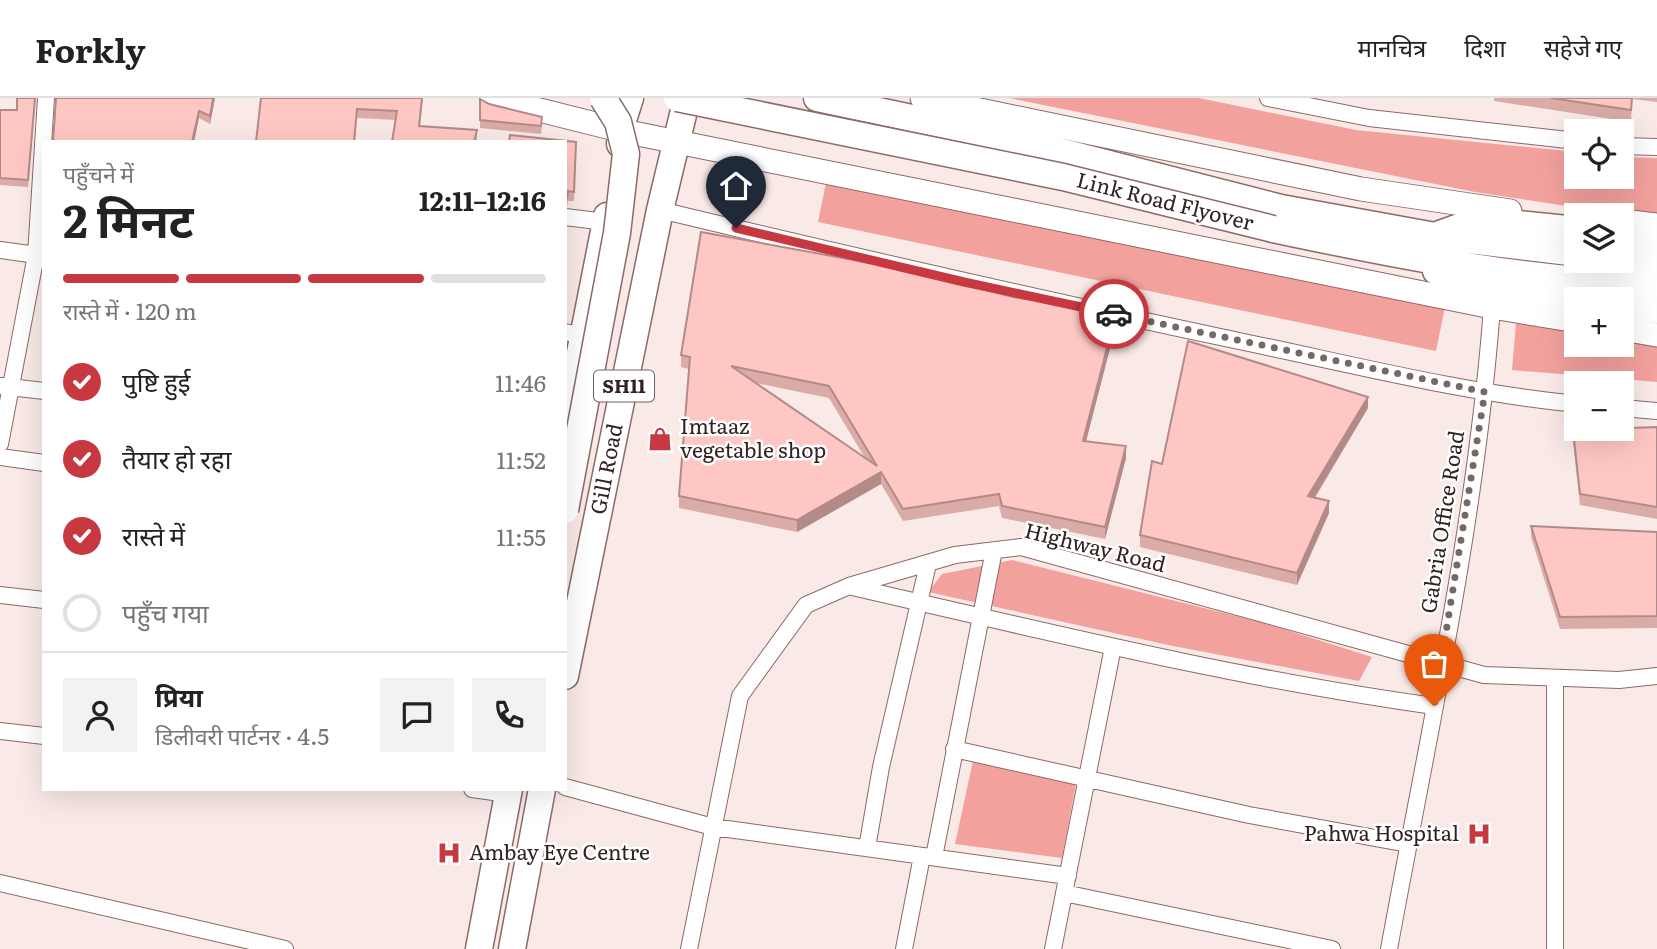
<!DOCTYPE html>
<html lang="hi">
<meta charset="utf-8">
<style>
body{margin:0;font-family:Literata,"Noto Sans Devanagari",serif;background:#f2f2f2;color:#222;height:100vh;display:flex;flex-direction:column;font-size:26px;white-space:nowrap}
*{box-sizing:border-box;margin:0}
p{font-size:23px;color:#767676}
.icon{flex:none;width:38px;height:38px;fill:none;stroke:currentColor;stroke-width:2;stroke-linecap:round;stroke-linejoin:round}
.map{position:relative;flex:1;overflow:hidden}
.panel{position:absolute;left:42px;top:42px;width:525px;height:651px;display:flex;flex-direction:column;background:#fff;border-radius:0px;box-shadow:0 7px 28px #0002}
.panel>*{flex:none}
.controls{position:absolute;left:1564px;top:21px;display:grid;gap:14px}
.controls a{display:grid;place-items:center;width:70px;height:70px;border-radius:0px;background:#fff;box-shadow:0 7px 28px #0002;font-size:35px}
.pin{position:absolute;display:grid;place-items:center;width:60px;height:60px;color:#fff;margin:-72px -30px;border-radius:50% 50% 50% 0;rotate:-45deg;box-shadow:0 0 7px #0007}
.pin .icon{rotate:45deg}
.courier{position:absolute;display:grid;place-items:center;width:70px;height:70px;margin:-35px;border:5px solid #c83840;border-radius:50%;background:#fff;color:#222;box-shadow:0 2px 9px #0007}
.head em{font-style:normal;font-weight:700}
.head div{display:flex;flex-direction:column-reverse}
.head{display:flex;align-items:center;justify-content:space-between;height:119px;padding:0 21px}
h1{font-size:46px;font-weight:700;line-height:52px}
.bar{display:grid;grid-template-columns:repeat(4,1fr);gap:10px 7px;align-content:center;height:84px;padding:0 21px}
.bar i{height:9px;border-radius:5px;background:#e0e0e0}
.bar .current{background:#c83840}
.bar p{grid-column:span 4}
.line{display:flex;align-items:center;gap:18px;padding:0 21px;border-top:2px solid #e0e0e0}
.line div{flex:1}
.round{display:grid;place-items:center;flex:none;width:74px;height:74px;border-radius:0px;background:#f2f2f2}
ol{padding:0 21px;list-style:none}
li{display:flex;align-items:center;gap:21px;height:77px}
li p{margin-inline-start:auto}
li .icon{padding:7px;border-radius:50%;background:#c83840;color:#fff;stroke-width:4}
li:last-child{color:#767676}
li i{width:38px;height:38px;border:4px solid #e0e0e0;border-radius:50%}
header{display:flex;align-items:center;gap:42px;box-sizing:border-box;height:98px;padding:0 35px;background:#fff;border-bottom:2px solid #e0e0e0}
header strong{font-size:33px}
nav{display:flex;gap:38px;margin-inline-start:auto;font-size:24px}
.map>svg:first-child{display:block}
</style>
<header>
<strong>Forkly</strong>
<nav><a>मानचित्र</a><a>दिशा</a><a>सहेजे गए</a></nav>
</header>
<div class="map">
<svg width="1657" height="851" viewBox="0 0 1657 851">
<rect width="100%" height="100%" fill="#f9e9e7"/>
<!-- green -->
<path fill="#f3a19d" d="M1009 0H1199L1356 32 1577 54V79H1622V59L1657 60V119H1640L1475 94Z
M829 70 1447 199 1436 253 818 124Z
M1517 214 1577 219V247H1622V222L1657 225V284L1512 272Z
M1012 462 1268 526 1372 559 1359 583 1173 548 928 494 942 476Z
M974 658 1078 675 1062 760 955 746Z"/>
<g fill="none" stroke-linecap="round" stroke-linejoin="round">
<!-- street casing -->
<g stroke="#8d6967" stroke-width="18">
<path id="street" d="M1268 0 1369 20 1577 43
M1622 48 1657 49
M660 112C852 158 1045 202 1239 243 1351 266 1463 295 1577 306
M565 119 606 124
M0 152 44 158
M565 234 583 238
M1 288 44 293
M1622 310 1657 313
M0 346 36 157 46 0
M0 359 44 365
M852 489C1045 533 1238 581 1434 608
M0 497 44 502
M0 633 44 638
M954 651 1249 717 1408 746
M565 689 713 729 1068 778
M472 691 508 696
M867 750 881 669 928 466
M934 759 994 452
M0 785 285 851
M1064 795 1332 851
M689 851 740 598 806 507 849 488 955 457 1021 449 1484 577 1619 582 1657 578
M904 851 922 758
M1053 851 1113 549
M1389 851C1428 638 1476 425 1492 209
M1555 851V580"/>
</g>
<!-- secondary casing -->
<g stroke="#8d6967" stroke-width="25">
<path id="secondary" d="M492 0 623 33 1492 209 1577 223
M922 0 1361 91 1510 113
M1622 123 1657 127
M1622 231 1657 237"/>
</g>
<!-- primary casing -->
<g stroke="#8d6967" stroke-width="29">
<path id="primary" d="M817 0 1011 41 1281 110 1435 138 1577 155
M620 46 623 22 630 0
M1273 131C1400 158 1527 183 1657 187
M1440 136 1479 122 1577 132
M1622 137 1657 141
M1622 160 1657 164
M1436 173C1479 196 1529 198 1577 205
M1622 210 1657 212
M565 331 607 118
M565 578 660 112 687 0
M479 851 509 691
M512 851 542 691"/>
</g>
<!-- street -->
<use href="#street" stroke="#fff" stroke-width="16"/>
<!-- secondary -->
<use href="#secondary" stroke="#fff" stroke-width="23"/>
<!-- primary -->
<use href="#primary" stroke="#fff" stroke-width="26"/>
<!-- primary-bridge casing -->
<g stroke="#8d6967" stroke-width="29" stroke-linecap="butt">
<path id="primary-bridge" d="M677 0 1063 79 1273 131
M565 412 617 135 626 56 618 24 603 0"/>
</g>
<!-- primary-bridge -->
<use href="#primary-bridge" stroke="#fff" stroke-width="26"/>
</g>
<!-- wall -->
<path fill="#dbaba8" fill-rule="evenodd" d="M17 0H36L28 89 0 87V12H17Z
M56 0H215L210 26 199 20Z
M261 0H423L420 28 477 32V41L476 44H392L396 22 357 20 355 44H256Z
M1494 0H1657V4L1632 1 1631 24 1494 3Z
M480 1 542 27 541 36 480 30Z
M565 44H576L574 103H568L567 109H565Z
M1116 227 1086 343 1126 360 1105 441 1002 420 999 408 903 423 881 386 797 434 679 410V398L689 271 681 269V257ZM756 285 829 300 865 360Z
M1368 310 1315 400 1329 415 1297 487 1140 449V437L1162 366Z
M1657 329V421L1580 407 1573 344V332Z
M1531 428 1657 434V530L1560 531 1531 439Z"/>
<!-- shaded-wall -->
<path fill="#b28b88" d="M213 0H215L210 26V18Z
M199 13V20L194 44H192Z
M1116 215V227L1083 355V343Z
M1368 299V310L1308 410V398Z
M1126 348V360L1105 441V429Z
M881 374V386L797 434V422Z
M1329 403V415L1297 487V475Z"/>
<!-- building -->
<path fill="#ffc7c3" stroke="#b28b88" stroke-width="2" fill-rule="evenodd" d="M17 0H35L28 82 0 80V12H17Z
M56 0H213L210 18 199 13 192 44H53Z
M261 0H422L419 28 477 32 474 44H392L397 13 357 11 354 44H256Z
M1551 0H1632L1631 12Z
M480 1 489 6 542 19 541 28 480 22Z
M510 37 576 44 574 94 568 93 567 100H565V44H509Z
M701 134 870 165V163L1013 199 1116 215 1083 343 1126 348 1105 429 1002 408 999 396 903 411 881 374 797 422 679 398 690 259 681 257ZM731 268 829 288 877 368Z
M1188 243 1368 299 1308 398 1329 403 1297 475 1140 437 1152 363 1162 366Z
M1657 329V409L1580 396 1573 332Z
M1531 428 1657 434V518L1560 519Z"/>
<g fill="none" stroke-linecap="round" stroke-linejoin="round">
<!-- done -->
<path stroke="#776866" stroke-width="7" stroke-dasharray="0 12.6" d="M1114 216 1485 294 1434 608"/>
<!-- route -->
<path stroke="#c83840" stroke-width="9" d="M736 130 964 184 1114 216"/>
</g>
<!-- icons -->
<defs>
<g id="shop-bare" transform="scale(1.89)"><path d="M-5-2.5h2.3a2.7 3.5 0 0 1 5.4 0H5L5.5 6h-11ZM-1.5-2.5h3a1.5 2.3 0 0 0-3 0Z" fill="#c83840" stroke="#fff" stroke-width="2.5" paint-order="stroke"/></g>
<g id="hospital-bare" transform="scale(1.89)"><path d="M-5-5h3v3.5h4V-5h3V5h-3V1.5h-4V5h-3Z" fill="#c83840" stroke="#fff" stroke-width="2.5" paint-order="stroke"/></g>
</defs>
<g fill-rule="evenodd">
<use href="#shop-bare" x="660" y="341"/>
<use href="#hospital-bare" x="1479" y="736"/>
<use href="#hospital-bare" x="449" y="755"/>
</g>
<g text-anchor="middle" stroke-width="5" stroke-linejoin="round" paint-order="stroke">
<!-- shield labels -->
<rect fill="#fff" stroke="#6f6464" stroke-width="2" x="594" y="272.5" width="60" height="31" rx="5"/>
<g font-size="19" font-weight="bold" fill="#312221">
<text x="624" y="295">SH11</text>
</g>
<!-- street labels -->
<g font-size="21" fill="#312221" stroke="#fff">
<text transform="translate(1165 104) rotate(14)" y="7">Link Road Flyover</text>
<text transform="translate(607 371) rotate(-79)" y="7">Gill Road</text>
<text transform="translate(1443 424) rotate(-81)" y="7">Gabria Office Road</text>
<text transform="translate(1095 450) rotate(14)" y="7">Highway Road</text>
</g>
<!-- poi labels -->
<g font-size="21" fill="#312221" stroke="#fff" text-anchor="start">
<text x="680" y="336">Imtaaz<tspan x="680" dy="24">vegetable shop</tspan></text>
<text x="1459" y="743" text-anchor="end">Pahwa Hospital</text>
<text x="469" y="762">Ambay Eye Centre</text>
</g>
</g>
</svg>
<div class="controls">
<a><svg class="icon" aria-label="locate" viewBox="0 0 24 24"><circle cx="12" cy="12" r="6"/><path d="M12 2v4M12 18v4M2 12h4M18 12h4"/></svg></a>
<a><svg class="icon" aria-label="layers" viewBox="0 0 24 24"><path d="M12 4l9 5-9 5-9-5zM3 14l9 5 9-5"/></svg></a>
<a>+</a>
<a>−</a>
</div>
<div class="pin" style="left:1434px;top:608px;background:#ea580c"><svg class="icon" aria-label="bag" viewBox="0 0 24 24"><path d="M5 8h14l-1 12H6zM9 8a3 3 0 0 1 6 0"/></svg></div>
<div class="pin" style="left:736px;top:130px;background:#1f2937"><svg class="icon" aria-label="home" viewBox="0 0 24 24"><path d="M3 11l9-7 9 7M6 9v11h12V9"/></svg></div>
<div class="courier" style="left:1114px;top:216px"><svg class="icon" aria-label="car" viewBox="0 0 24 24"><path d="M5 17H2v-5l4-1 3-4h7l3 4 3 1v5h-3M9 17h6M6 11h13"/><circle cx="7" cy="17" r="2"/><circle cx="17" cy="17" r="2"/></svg></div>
<section class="panel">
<div class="head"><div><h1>2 मिनट</h1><p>पहुँचने में</p></div><em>12:11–12:16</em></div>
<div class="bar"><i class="current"></i><i class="current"></i><i class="current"></i><i></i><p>रास्ते में · 120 m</p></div>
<ol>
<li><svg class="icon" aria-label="check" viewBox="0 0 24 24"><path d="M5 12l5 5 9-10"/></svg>पुष्टि हुई<p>11:46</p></li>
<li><svg class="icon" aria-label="check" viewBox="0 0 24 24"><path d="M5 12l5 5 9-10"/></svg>तैयार हो रहा<p>11:52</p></li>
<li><svg class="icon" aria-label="check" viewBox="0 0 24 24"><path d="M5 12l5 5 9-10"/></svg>रास्ते में<p>11:55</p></li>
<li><i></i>पहुँच गया</li>
</ol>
<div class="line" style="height:126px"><a class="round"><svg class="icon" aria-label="person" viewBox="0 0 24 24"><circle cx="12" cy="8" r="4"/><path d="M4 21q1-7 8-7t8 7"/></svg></a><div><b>प्रिया</b><p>डिलीवरी पार्टनर · 4.5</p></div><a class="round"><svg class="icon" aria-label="chat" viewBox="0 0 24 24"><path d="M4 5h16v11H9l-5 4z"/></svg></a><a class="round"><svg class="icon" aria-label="phone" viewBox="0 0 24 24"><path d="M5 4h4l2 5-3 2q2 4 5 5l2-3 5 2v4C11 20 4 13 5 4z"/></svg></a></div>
</section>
</div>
